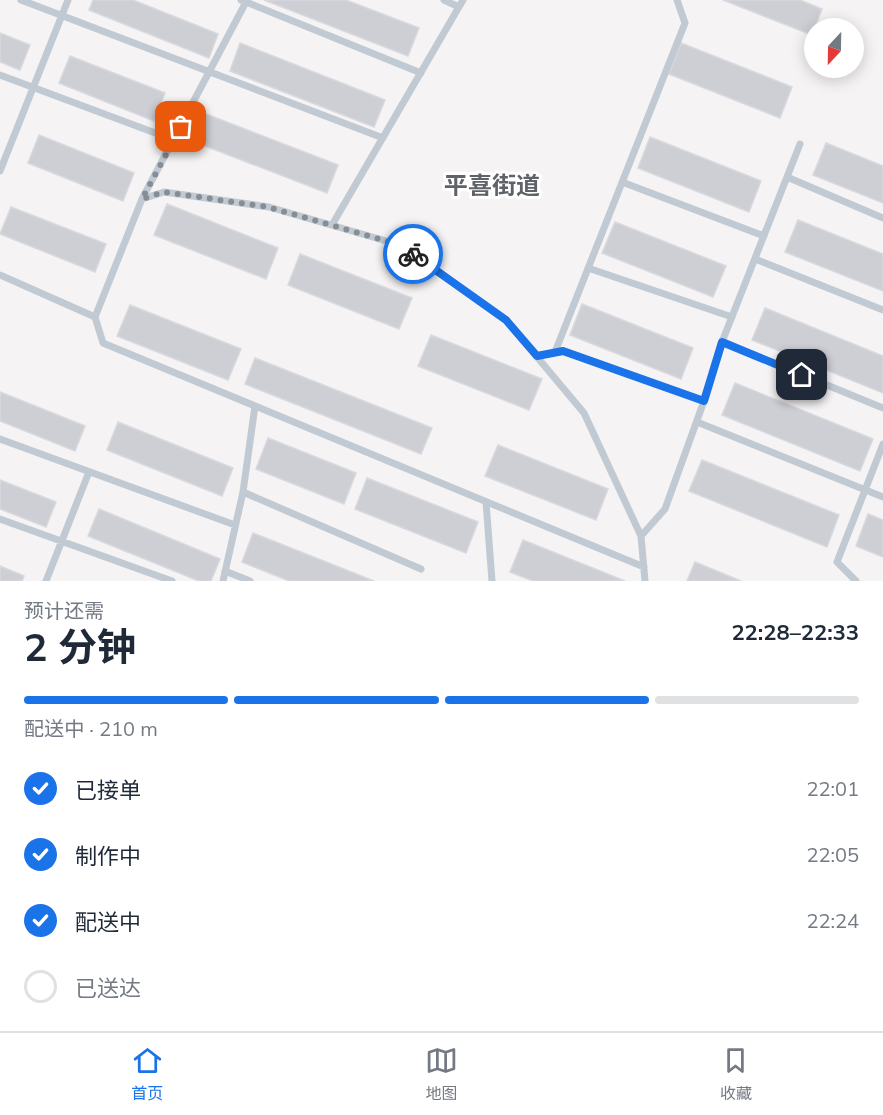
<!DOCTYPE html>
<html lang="zh">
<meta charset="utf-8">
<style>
body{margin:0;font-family:Mulish,"Noto Sans SC",sans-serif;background:#f6f6f7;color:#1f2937;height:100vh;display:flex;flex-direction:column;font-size:22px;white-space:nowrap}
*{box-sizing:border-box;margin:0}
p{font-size:20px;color:#747a83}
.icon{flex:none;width:33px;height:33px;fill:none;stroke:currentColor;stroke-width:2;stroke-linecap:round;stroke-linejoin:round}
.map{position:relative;height:581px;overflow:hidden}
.details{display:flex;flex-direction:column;background:#fff;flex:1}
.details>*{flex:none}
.needle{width:39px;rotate:202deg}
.buttons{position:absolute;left:804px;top:18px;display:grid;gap:12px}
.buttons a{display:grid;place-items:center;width:60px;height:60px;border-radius:50%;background:#fff;box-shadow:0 3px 15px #0003;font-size:30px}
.pin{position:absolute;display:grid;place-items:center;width:51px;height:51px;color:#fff;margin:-26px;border-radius:12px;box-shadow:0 3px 9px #0006}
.courier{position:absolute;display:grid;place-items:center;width:60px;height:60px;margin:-30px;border:4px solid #1a73e8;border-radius:50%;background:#fff;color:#222;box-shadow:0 2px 8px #0007}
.headline em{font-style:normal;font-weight:700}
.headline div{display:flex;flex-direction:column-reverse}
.headline{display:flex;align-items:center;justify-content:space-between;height:102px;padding:0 24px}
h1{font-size:39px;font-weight:700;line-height:45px}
.bar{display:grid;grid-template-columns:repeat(4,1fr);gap:9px 6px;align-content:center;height:72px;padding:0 24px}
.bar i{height:8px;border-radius:4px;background:#e0e1e3}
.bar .active{background:#1a73e8}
.bar p{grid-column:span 4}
ol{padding:0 24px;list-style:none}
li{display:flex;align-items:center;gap:18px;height:66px}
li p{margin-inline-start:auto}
li .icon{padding:6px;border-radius:50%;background:#1a73e8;color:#fff;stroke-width:4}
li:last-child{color:#747a83}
li i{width:33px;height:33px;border:3px solid #e0e1e3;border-radius:50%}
.dock{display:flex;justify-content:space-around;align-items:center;height:84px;border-top:2px solid #e0e1e3;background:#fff;font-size:16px;color:#747a83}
.dock a{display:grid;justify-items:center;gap:3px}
.dock .active{color:#1a73e8}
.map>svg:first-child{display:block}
</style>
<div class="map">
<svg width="883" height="581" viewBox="0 0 883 581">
<rect width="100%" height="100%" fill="#f5f3f3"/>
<!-- building -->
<path fill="#cdcfd5" stroke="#d7d9de" stroke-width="1.5" d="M93 0H133L218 34 209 58 89 10Z
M264 0H346L419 28 408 56Z
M723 0H800L822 9 812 35Z
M0 33 30 45 20 70 0 62Z
M240 43 385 100 374 127 230 71Z
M681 43 792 87 780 118 669 74Z
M70 56 165 93 154 121 59 83Z
M193 109 338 165 327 193 182 137Z
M39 135 134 173 123 201 28 163Z
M650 137 761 181 749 212 638 168Z
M826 143 883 166V203L813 175Z
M167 204 278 248 266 279 154 235Z
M11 207 106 244 95 272 0 234Z
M798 220 883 254V291L785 252Z
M615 222 726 266 713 297 602 253Z
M300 254 412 298 399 329 288 285Z
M582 304 693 348 681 379 570 335Z
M130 305 241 349 228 380 117 336Z
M765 308 883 356V393L752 340Z
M431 335 542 379 529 410 418 366Z
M255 358 432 428 421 454 245 384Z
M735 383 873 439 860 471 722 415Z
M0 392 85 426 75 451 0 421Z
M118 422 233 468 222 496 107 450Z
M268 438 356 473 344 504 256 469Z
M498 445 608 489 596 520 485 476Z
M702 460 839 515 827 547 689 491Z
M367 478 478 522 466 553 355 509Z
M0 480 56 502 46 527 0 509Z
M99 509 220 559 211 581H199L88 536Z
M868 514 883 520V557L856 546Z
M253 533 374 581H289L242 562Z
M523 540 625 581H533L510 572Z
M695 562 741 581H687Z
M0 566 24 576 22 581H0Z"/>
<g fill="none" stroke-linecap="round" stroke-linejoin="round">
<!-- lane -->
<path stroke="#c1cad2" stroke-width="7" d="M21 0 383 138
M241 0 421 73
M444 0 459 7
M0 75 174 140
M0 171 68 0
M787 177 883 218
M622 182 764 236
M142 199 247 0
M332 225 463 0
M755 259 883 310
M588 268 732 317
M0 275 95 317 103 343 644 567
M95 317 142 199 164 192 269 207 400 245 506 320 584 413 641 536 645 581
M722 342 883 408
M555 352 685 23 677 0
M537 356 563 351 704 401 722 342 800 144
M697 422 883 497
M0 439 235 525
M243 492 421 569
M486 502 492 581
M0 519 172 581
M641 536 665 509 704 401
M225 571 250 581
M46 581 89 472
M223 581 243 492 255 406
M856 581 837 562 883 444"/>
</g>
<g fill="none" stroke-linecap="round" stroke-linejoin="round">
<!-- done -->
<path stroke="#868d94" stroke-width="6" stroke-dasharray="0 10.8" d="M181 127 142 199 164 192 268 207 400 245 413 254"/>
<!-- route -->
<path stroke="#1a73e8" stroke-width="8" d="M413 254 506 320 537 356 563 351 704 401 722 342 802 375"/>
</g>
<g text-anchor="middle" stroke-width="6" stroke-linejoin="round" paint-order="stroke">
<!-- district labels -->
<g font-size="24" font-weight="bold" fill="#5f6368" stroke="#fff">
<text x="492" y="194">平喜街道</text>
</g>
</g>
</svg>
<div class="buttons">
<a><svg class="needle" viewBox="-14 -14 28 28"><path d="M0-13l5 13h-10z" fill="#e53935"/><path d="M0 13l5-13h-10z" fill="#747a83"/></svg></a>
</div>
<div class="pin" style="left:181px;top:127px;background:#ea580c"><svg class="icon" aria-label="bag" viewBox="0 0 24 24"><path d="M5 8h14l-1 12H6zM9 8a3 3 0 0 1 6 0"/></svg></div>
<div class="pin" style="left:802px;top:375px;background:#1f2937"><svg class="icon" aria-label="home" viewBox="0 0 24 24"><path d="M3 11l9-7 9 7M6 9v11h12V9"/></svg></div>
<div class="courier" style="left:413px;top:254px"><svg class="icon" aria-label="bike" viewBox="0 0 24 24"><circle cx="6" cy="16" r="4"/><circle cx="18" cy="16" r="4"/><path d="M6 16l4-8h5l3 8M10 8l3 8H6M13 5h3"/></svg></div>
</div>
<section class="details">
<div class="headline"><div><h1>2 分钟</h1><p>预计还需</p></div><em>22:28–22:33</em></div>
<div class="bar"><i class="active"></i><i class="active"></i><i class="active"></i><i></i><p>配送中 · 210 m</p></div>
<ol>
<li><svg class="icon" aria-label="check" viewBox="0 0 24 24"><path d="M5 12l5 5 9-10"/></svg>已接单<p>22:01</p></li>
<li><svg class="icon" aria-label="check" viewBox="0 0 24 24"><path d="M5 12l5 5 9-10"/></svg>制作中<p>22:05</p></li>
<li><svg class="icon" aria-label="check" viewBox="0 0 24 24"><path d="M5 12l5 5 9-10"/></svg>配送中<p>22:24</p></li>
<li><i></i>已送达</li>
</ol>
</section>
<nav class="dock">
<a class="active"><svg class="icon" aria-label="home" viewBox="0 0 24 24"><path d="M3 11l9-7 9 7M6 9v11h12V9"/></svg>首页</a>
<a><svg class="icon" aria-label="map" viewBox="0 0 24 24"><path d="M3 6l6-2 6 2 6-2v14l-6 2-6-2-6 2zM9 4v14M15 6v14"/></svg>地图</a>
<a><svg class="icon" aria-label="saved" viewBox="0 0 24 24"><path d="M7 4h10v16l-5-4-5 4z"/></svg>收藏</a>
</nav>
